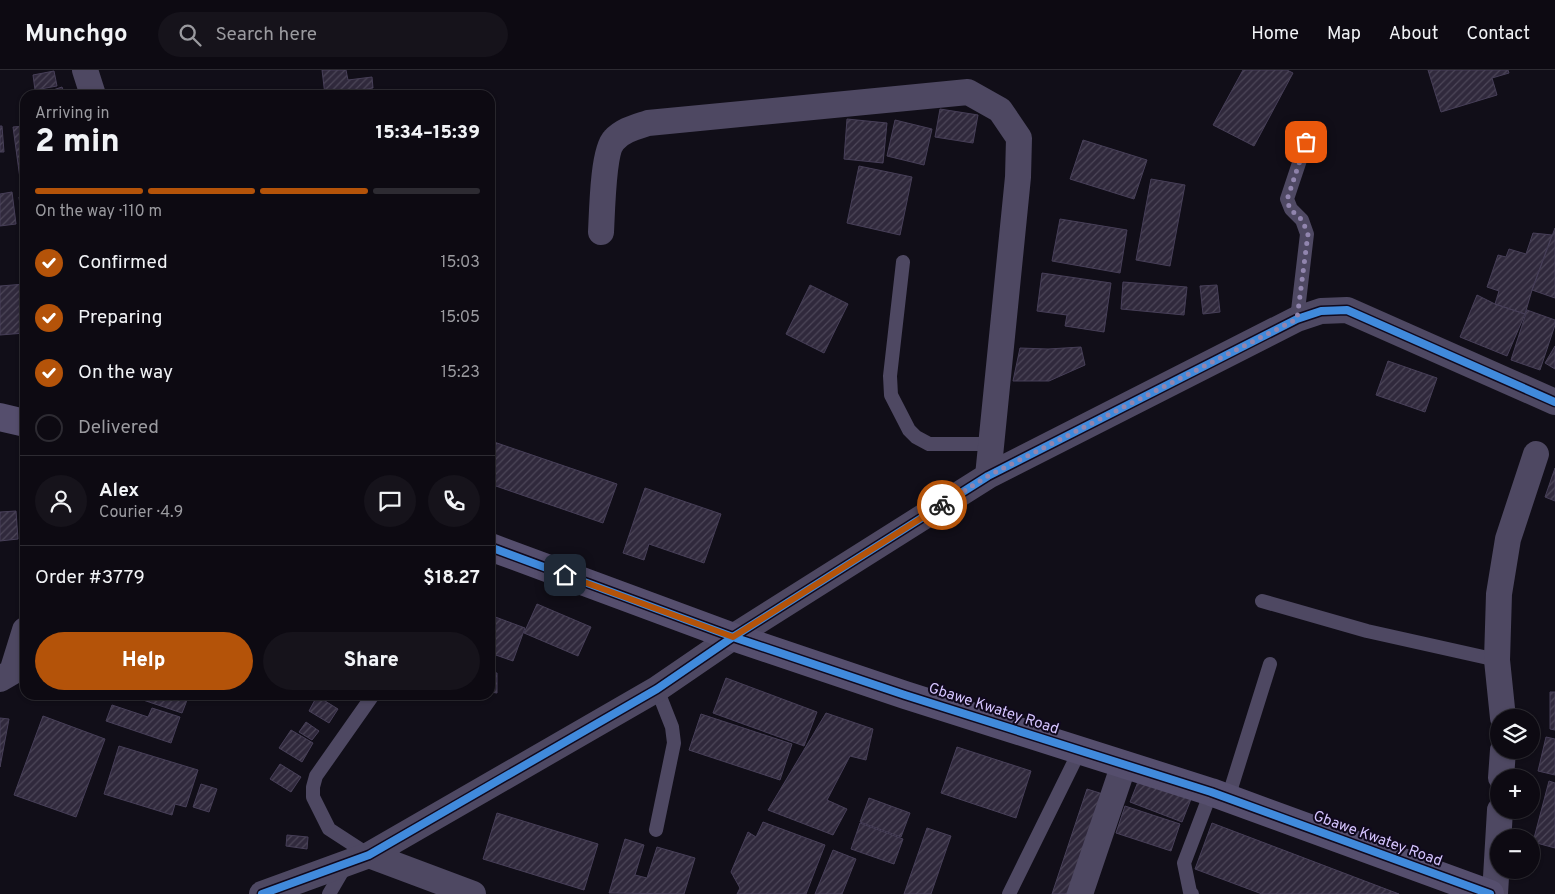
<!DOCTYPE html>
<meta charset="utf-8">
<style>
body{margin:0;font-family:Overpass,sans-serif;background:#16131b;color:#f1f3f6;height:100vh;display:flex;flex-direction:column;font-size:19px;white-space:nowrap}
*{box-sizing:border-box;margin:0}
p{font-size:16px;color:#9a9a9f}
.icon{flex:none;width:28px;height:28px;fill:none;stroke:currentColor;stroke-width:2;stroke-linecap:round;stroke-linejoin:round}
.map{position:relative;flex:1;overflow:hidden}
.panel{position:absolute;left:20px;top:20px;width:475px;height:610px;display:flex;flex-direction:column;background:#0d0a12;border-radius:15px;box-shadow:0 1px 4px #0004,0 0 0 1px #2d2b32}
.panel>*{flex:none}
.tools{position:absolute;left:1490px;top:639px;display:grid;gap:10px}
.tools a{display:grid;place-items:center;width:50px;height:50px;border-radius:50%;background:#0d0a12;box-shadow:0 1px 4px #0004,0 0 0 1px #2d2b32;font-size:25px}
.pin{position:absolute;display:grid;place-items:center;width:42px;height:42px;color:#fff;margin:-21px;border-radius:10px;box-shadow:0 2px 8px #0006}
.courier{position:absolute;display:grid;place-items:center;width:50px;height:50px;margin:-25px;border:4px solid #b45309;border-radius:50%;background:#fff;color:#222;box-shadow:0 1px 6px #0007}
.overview em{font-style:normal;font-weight:800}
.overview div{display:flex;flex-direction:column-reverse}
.overview{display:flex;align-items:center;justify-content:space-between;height:85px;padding:0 15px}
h1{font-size:32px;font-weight:800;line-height:38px}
.bar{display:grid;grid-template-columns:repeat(4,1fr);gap:8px 5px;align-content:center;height:60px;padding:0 15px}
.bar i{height:6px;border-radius:4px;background:#2d2b32}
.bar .on{background:#b45309}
.bar p{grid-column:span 4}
.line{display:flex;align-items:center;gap:12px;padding:0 15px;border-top:1px solid #2d2b32}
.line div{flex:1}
.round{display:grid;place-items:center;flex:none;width:52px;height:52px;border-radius:26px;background:#16131b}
ol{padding:0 15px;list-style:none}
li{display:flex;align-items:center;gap:15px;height:55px}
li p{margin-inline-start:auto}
li .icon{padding:5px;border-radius:50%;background:#b45309;color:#fff;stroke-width:4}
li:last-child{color:#9a9a9f}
li i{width:28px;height:28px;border:2px solid #2d2b32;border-radius:50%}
.primary-button{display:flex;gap:10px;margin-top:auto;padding:10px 15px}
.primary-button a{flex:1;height:58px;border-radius:30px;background:#b45309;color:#fff;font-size:20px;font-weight:800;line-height:58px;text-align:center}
.primary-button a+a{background:#16131b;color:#f1f3f6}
header{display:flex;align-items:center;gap:30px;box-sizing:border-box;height:70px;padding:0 25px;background:#0d0a12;border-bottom:1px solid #2d2b32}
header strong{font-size:24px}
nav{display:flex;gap:28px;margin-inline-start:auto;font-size:18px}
.search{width:350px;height:45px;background:#16131b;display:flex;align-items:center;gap:12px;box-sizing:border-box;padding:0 18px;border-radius:28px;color:#9a9a9f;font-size:19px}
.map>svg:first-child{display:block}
</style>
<header>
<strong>Munchgo</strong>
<div class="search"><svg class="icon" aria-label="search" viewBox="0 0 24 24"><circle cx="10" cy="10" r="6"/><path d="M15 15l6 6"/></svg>Search here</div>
<nav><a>Home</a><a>Map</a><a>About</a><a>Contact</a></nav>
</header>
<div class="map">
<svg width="1555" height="824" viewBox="0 0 1555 824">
<defs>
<pattern id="building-hatch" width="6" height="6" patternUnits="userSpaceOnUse" patternTransform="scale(1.25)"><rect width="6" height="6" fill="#30293c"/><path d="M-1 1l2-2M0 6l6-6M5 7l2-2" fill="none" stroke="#4d4759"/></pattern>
</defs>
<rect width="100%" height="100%" fill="#110e18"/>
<!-- building -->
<path fill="url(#building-hatch)" stroke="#473f58" d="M322 0H346L348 10 372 7 373 18 349 22V25H325Z
M1243 0H1287L1293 3 1254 76 1213 55Z
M1428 0H1508L1509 3 1492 8 1497 25 1441 42Z
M54 1 57 16 35 20 33 5Z
M62 17 65 25H38Z
M940 39 978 45 973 73 935 67Z
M847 49 887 53 883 93 844 89Z
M895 50 932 59 924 95 887 86Z
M0 56H2L4 82H0Z
M25 56V115L21 116 13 57Z
M1083 70 1147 90 1134 129 1070 109Z
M859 96 912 107 900 165 847 153Z
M1151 109 1185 115 1170 196 1136 190Z
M12 122 16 154 0 156V124Z
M25 126V174L19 127Z
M1060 149 1127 160 1120 203 1052 191Z
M1555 158V228L1532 220Z
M1533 163 1552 165 1532 220 1525 244 1495 234 1499 221 1487 217 1498 185 1506 187 1509 179 1526 184Z
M1042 203 1111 213 1104 262 1065 256 1067 245 1037 241Z
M1123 212 1187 217 1184 245 1121 239Z
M25 214V263L0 265V216Z
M810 215 848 234 824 283 786 264Z
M1217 215 1220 242 1203 244 1200 216Z
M1477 225 1495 234 1525 244 1507 286 1460 267Z
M1527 240 1555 250V255L1540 300 1511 290Z
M1555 276V299L1545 293Z
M1081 277 1085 295 1049 311H1013L1020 278 1048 279Z
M1388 291 1437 308 1425 342 1376 325Z
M494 372 617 414 603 453 490 414V382Z
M1555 398V431L1545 427Z
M645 418 721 444 704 493 649 474 644 490 623 483Z
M16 441 18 469 0 471V442Z
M537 534 591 557 578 586 524 563Z
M490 545 525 558 513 591 490 583Z
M490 602 497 603V623L490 622Z
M726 608 817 642 804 676 713 643Z
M1550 622H1555V660L1550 659Z
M128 625H189L182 643Z
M317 626 338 639 329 653 309 641Z
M112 635 148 647 152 638 180 647 171 673 106 651Z
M826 643 873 659 866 690 850 686 827 730 847 739 833 765 768 740Z
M701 644 792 674 780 710 689 680Z
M43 646 105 669 76 747 14 725Z
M0 648 9 649 0 697Z
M306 652 319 661 312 670 299 662Z
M291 660 313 673 302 692 279 678Z
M1546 667 1555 669V705L1538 701Z
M119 676 198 700 186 737 175 734 172 745 104 724Z
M957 677 1031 701 1016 748 941 723Z
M280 694 301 707 291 722 270 709Z
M1141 704 1193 724 1182 752 1130 732Z
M1549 711 1555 713V778L1533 772Z
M201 714 217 719 209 742 193 737Z
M1087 719 1106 725 1072 824H1052Z
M869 728 910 743 901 767 860 752Z
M1125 736 1180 754 1171 781 1116 763Z
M497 743 598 774 584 820 483 789Z
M763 752 825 775 806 824H737L740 818 731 802 748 762 756 767Z
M860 753 903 769 894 794 851 779Z
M1212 753 1399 824H1262L1195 799Z
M927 758 951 766 931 824H904Z
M287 765 308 767 307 779 286 776Z
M625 769 644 775 635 805 647 808 657 777 695 788 684 824 609 823Z
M833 780 856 789 842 824H815Z"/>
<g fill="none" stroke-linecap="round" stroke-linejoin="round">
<!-- lane -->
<path stroke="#4e4862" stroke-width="14" d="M903 192 890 306 891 325 909 360 916 367 929 374H991
M1297 249 1307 164 1302 150 1291 139 1287 129 1306 72
M1262 531 1367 561 1497 590
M1228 728 1270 594
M656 760 674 673 672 657 657 619
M369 785 329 759 313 727V717L316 706 373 625
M329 824 346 795
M1009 824 1080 680
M1192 824 1190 822 1184 793 1211 722"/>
<!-- street -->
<path stroke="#4e4862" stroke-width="26" d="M85 0 93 25
M601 162C602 144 603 81 614 70 623 60 636 57 648 53L968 22 1000 40 1019 68 1018 107 988 406
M0 609 12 602 25 560
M1503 648 1497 590 1499 524 1508 469 1536 384
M1501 708 1503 680
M369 785 473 824
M262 824 369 785 657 619 733 567 988 406 1297 249 1321 241 1347 240 1555 332
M1080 824 1124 694
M1495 824 1500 740"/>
<!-- secondary -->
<path stroke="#554e6d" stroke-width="28" d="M0 347 25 353
M490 477 733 567 905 625 1211 722 1490 824"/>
<!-- cycleway casing -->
<g stroke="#10091d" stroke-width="11">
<path id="cycleway" d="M490 477 733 567 905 625 1211 722 1490 824
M262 824 369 785 657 619 733 567 988 406 1297 249 1321 241 1347 240 1555 332"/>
</g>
<!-- cycleway -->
<use href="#cycleway" stroke="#408adc" stroke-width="8"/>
</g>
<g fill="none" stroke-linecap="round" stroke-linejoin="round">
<!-- done -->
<path stroke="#9185ae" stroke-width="5" stroke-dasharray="0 9" d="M942 435 988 406 1297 249 1308 164 1302 150 1290 139 1287 130 1306 72"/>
<!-- route -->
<path stroke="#b45309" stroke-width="6" d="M565 505 733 567 942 435"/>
</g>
<g text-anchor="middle" stroke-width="4" stroke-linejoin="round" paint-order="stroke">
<!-- street labels -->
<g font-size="15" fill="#d6c5ff" stroke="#10091d">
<text transform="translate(994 638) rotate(18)" y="5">Gbawe Kwatey Road</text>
<text transform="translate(1378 768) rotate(20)" y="5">Gbawe Kwatey Road</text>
</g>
</g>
</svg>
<div class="tools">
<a><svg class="icon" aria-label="layers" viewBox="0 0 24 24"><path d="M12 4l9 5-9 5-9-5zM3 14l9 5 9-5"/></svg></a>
<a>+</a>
<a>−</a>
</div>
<div class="pin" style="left:1306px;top:72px;background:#ea580c"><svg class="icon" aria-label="bag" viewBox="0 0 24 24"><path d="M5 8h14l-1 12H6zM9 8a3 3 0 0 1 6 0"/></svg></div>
<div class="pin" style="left:565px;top:505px;background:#1f2937"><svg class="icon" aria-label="home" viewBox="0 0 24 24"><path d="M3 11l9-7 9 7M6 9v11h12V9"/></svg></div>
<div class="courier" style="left:942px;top:435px"><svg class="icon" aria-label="bike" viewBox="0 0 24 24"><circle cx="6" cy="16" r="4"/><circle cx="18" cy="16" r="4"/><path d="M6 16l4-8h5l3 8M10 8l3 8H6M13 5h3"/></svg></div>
<section class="panel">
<div class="overview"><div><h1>2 min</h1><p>Arriving in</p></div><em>15:34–15:39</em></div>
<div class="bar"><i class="on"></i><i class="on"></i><i class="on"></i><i></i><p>On the way · 110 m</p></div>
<ol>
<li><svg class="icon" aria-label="check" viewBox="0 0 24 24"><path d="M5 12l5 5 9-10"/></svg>Confirmed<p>15:03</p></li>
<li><svg class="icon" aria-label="check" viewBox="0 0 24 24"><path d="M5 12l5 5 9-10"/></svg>Preparing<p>15:05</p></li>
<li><svg class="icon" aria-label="check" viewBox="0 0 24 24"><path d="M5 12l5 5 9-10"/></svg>On the way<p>15:23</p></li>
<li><i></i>Delivered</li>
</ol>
<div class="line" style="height:90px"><a class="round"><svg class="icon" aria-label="person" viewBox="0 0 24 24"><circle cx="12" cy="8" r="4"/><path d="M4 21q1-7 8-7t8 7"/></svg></a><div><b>Alex</b><p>Courier · 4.9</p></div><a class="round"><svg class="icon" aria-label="chat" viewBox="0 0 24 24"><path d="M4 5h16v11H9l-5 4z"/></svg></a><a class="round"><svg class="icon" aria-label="phone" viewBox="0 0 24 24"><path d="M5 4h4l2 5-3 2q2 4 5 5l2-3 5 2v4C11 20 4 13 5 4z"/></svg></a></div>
<div class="line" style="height:65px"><div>Order #3779</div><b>$18.27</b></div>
<div class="primary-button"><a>Help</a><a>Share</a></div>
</section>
</div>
